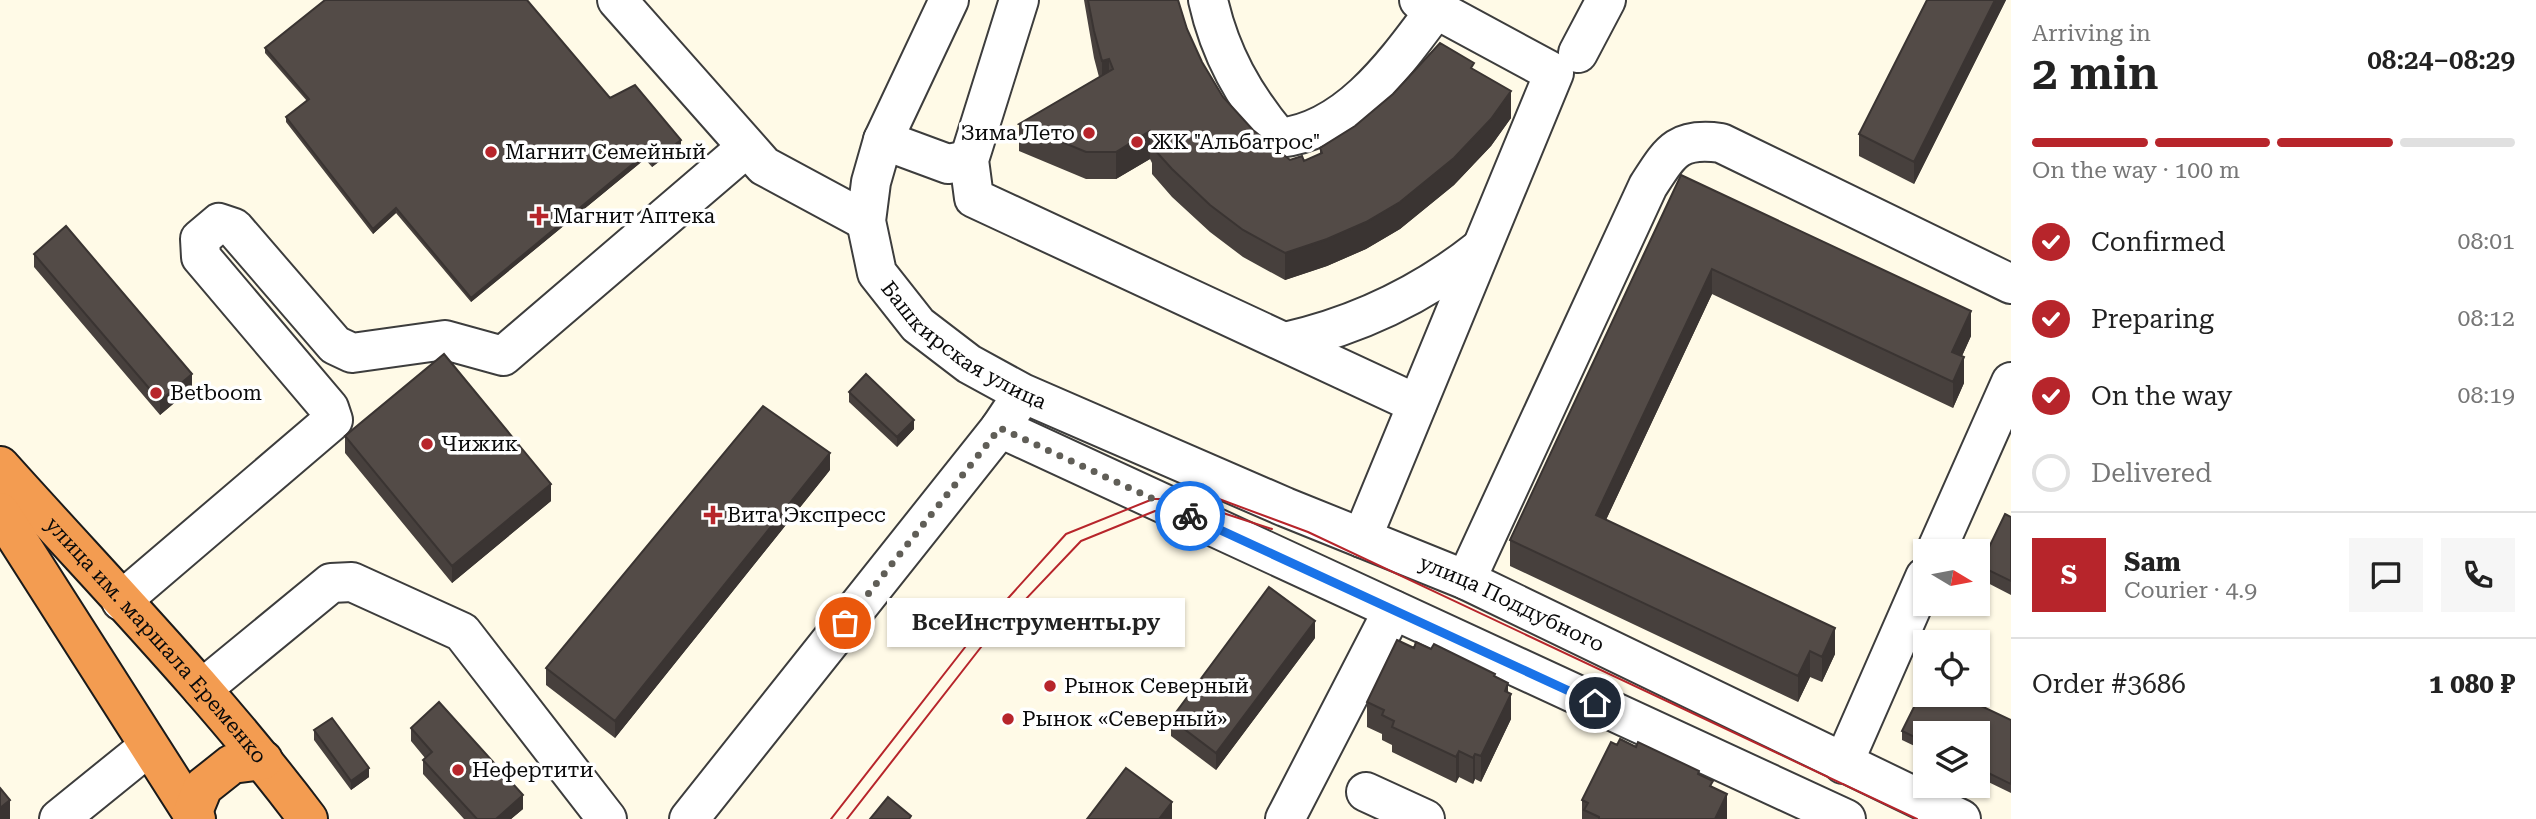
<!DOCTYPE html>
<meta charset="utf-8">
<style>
body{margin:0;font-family:"Roboto Serif",serif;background:#f6f6f6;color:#222;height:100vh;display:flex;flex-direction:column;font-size:26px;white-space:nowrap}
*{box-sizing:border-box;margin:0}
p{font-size:23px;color:#767676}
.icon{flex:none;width:38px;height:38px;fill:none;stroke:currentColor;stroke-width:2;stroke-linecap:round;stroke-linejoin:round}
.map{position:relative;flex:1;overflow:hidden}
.drawer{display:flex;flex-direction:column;background:#fff;width:525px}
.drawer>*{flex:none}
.needle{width:46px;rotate:100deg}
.fabs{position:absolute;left:1913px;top:539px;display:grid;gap:14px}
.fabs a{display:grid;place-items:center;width:77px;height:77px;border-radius:0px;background:#fff;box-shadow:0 2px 5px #0004;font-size:35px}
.pin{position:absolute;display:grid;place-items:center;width:60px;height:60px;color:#fff;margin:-30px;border:4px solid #fff;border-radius:50%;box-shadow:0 2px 7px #0007}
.courier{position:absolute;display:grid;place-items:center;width:70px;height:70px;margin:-35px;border:5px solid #1a73e8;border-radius:50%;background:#fff;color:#222;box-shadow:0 2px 9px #0007}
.bubble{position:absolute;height:49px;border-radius:0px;background:#fff;box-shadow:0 2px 5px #0004;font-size:23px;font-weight:600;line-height:49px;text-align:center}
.summary em{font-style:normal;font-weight:600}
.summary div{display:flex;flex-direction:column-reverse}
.summary{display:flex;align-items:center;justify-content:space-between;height:119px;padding:0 21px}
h1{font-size:46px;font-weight:600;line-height:52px}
.bar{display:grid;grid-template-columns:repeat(4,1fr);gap:10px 7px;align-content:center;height:84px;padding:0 21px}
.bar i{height:9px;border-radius:5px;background:#e0e0e0}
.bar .active{background:#b7252b}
.bar p{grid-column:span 4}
.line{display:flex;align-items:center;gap:18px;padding:0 21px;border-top:2px solid #e0e0e0}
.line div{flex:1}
.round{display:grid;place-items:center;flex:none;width:74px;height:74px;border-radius:0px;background:#f6f6f6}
ol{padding:0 21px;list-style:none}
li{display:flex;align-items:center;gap:21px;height:77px}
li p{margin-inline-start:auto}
li .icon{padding:7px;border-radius:50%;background:#b7252b;color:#fff;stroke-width:4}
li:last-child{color:#767676}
li i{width:38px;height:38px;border:4px solid #e0e0e0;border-radius:50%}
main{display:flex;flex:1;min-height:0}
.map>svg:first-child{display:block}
</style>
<main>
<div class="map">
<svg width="2011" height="819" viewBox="0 0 2011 819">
<rect width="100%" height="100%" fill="#fffae7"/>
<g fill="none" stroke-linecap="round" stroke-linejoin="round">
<!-- minor casing -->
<g stroke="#3d3d3d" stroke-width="42">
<g id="minor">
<path d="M617 0 764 166 866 221"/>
<path id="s1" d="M949 0 883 140 871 182 866 221 877 273 918 325 969 364 1022 393 1285 507 1466 580 1961 819"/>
<path d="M1019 0 969 160 974 198 1417 404"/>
<path d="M1208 0C1220 54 1244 96 1279 138 1349 131 1397 61 1436 9"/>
<path d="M1578 53 1606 0"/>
<path d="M883 140 948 164 969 160"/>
<path d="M1285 342C1356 326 1423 294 1480 249"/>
<path d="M1000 428 1846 819"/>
<path d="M1362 538 1554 73 1419 0"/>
<path d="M1936 551 2011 382"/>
<path d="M1466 580 1648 186C1670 152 1677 137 1721 143L2011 284"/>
<path d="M121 601 333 420 329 408 201 257 200 239 219 223 234 228 335 345 352 353 445 340 503 356 746 148"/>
<path d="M202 689 331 583 352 582 462 632 607 819"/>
<path d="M1843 764 1925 577"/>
<path d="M1366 792 1425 819"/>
<path d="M59 819 148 747"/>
<path d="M689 819 1000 428 1014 407"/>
<path d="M1285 819 1393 610"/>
</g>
</g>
<!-- highway casing -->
<g stroke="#1b1b1b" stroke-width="42">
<g id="highway">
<path id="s2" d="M0 466C104 582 214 694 308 819"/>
<path d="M0 512 196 819"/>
<path d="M192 814 203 787 232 764 263 760"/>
</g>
</g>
<!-- minor -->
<use href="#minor" stroke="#fff" stroke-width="38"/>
<!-- highway -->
<use href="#highway" stroke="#f39c51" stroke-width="38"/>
<!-- tram -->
<path stroke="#b7252b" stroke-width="2" d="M831 819 973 637 1066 534 1153 499H1219L1308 532 1917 819
M847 819 985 642 1081 541 1155 511 1220 512 1272 529"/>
</g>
<!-- wall -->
<path fill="#47403d" d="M1084 0H1178L1187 29 1202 62 1223 97 1253 130 1290 160 1304 161 1320 154V148L1474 70 1511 118 1491 146 1454 185 1400 229 1366 249 1327 266 1285 280 1243 257 1210 232 1172 197 1152 174V163L1150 159 1116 179H1086L1019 151V124L1099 77 1094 58Z
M1927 0H2006L1914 184 1859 156V134Z
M265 48 610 98 681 145 652 167 645 159 471 302 396 213 373 234 286 122V117L307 101 265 53Z
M1681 175 1971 336 1962 356 1964 383 1953 408 1712 294 1606 520 1835 654 1822 682 1810 677 1798 702 1510 566V540Z
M34 254 192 388 160 415 34 267Z
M849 392 914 429 897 447 849 402Z
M345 436 551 501 452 583 345 453Z
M830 470 615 738 546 685V668Z
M2011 517V595L1980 579V566Z
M1315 638 1216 770 1171 736V719Z
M1414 648 1431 649 1495 677 1508 693 1511 719 1481 782 1475 779 1473 784 1459 777 1456 783 1392 752V745L1382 740V734L1367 727V702Z
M2011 720V793L1978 777V733H1925V751L1902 740V731Z
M411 728 523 809 511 819H464L423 774V760L425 758 411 741Z
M314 730 369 777 351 790 314 740Z
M1617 745 1699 775 1713 787 1727 819H1582V800Z"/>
<!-- shaded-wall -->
<path fill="#3a3432" d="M1995 0H2006L1914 184V162Z
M1109 59V86L1102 89V61Z
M1511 91V118L1491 146 1454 185 1400 229 1366 249 1327 266 1285 280V253Z
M1150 131V159L1116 179V152Z
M681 140V145L652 167V162Z
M645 154V159L471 302V298Z
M396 208V213L373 234V229Z
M1712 269V294L1596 541V515Z
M1971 311V336L1952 378V352Z
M1964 357V383L1953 408V382Z
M192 374V388L160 415V401Z
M914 420V429L897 447V437Z
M830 453V470L615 738V721Z
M551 484V501L452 583V566Z
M1315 621V638L1216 770V753Z
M1835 628V654L1822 682V657Z
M1810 651V677L1798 702V676Z
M1508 683V700L1511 694V719L1481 782V756L1505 691Z
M1459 751V777L1456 783V757Z
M1475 754V779L1473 784V758Z
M369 768V777L351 790V781Z
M1727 794V819H1715Z
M523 795V809L511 819H496Z
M10 800V819H0V808Z
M1172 802V819H1159Z"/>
<!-- building -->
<path fill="#534b47" stroke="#3a3432" stroke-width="2" d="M325 0H527L610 98 635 85 681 140 652 162 645 154 471 298 396 208 373 229 286 117 309 99 265 48Z
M1088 0H1178L1187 29 1202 62 1223 97 1253 130 1290 160 1302 156 1304 161 1322 153 1320 148 1355 126 1393 94 1440 43 1474 63 1471 68 1511 91 1491 119 1454 158 1400 202 1366 222 1327 239 1285 253 1243 230 1210 205 1172 169 1152 147 1157 144 1150 131 1116 152H1086L1019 124 1113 69 1109 59 1102 61 1094 31Z
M1927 0H1995L1914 162 1859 134Z
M1681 175 1971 311 1952 352 1964 357 1953 382 1712 269 1596 515 1835 628 1822 657 1810 651 1798 676 1510 540Z
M66 226 192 374 160 401 34 254Z
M444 354 551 484 452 566 345 436Z
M866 374 914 420 897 437 849 392Z
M763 406 830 453 615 721 546 668Z
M2005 514 2011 517V581L1980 566Z
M1269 587 1315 621 1216 753 1171 719Z
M1397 640 1414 648 1416 642 1431 649 1434 644 1495 674 1494 676 1508 683 1505 691 1511 694 1481 756 1475 754 1473 758 1459 751 1456 757 1392 727 1394 721 1382 715 1384 710 1367 702Z
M1925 685V695H1958L2011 720V784L1978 768V733H1925V742L1902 731Z
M439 702 523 795 496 819H477L423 760 432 752 411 728Z
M332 718 369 768 351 781 314 730Z
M1620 739 1636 747 1638 742 1699 771 1698 774 1713 781 1710 786 1727 794 1715 819H1599V817L1584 810 1588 803 1582 800 1611 742 1617 745Z
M1126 768 1172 802 1159 819H1087Z
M0 788 10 800 0 808Z
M888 797 911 816 909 819H870Z"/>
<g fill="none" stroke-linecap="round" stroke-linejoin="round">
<!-- done -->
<path stroke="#605e57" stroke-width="7" stroke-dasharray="0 12.6" d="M845 623 1000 428 1190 516"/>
<!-- route -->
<path stroke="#1a73e8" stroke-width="9" d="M1190 516 1595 703"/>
</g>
<!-- markers -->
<g fill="#b7252b" stroke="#fff" stroke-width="2.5">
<circle cx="1089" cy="133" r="7"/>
<circle cx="1137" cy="142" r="7"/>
<circle cx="491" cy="152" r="7"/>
<path d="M535.5 205.5h7v7h7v7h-7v7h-7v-7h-7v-7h7z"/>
<circle cx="156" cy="393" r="7"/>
<circle cx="427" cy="444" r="7"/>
<path d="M709.5 504.5h7v7h7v7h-7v7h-7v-7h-7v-7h7z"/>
<circle cx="1050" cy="686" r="7"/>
<circle cx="1008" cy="719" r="7"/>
<circle cx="458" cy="770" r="7"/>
</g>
<g text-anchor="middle" stroke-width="7" stroke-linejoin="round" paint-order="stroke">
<!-- poi labels -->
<g font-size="21" fill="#0a0a0a" stroke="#fff" text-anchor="start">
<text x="1075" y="140" text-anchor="end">Зима Лето</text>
<text x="1151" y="149">ЖК "Альбатрос"</text>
<text x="505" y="159">Магнит Семейный</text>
<text x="553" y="223">Магнит Аптека</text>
<text x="170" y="400">Betboom</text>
<text x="441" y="451">Чижик</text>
<text x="727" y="522">Вита Экспресс</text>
<text x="1064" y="693">Рынок Северный</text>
<text x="1022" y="726">Рынок «Северный»</text>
<text x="472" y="777">Нефертити</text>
</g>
<!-- street labels -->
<g font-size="21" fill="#0a0a0a" stroke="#fff">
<text dy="7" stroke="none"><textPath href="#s1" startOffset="406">Башкирская улица</textPath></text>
<text dy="7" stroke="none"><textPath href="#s1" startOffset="1015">улица Поддубного</textPath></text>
<text dy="7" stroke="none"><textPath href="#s2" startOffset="234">улица им. маршала Еременко</textPath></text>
</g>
</g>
</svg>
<div class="fabs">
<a><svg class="needle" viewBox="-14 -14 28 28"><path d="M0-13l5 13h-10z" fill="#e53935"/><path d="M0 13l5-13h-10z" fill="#767676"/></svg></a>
<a><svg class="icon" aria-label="locate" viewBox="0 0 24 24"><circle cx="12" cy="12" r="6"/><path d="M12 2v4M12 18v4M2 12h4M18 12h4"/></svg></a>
<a><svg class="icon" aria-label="layers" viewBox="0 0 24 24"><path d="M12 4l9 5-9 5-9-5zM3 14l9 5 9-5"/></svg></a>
</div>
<div class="pin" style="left:845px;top:623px;background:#ea580c"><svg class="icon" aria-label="bag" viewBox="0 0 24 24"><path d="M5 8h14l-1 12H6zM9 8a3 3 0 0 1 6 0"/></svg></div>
<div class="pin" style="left:1595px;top:703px;background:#1f2937"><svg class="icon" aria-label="home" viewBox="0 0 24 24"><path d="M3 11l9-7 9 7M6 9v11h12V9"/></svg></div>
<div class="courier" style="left:1190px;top:516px"><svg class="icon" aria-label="bike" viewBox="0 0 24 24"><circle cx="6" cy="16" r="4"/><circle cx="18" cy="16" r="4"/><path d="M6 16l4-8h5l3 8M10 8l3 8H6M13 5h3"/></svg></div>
<div class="bubble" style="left:887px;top:598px;width:298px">ВсеИнструменты.ру</div>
</div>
<section class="drawer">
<div class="summary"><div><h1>2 min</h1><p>Arriving in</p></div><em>08:24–08:29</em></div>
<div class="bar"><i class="active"></i><i class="active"></i><i class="active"></i><i></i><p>On the way · 100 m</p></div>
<ol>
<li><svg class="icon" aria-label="check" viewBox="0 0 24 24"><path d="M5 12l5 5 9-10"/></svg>Confirmed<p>08:01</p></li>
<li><svg class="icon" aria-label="check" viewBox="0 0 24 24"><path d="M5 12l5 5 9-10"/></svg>Preparing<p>08:12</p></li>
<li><svg class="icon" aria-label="check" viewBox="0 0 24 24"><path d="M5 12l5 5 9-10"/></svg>On the way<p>08:19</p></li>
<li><i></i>Delivered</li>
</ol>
<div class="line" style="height:126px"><b class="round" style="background:#b7252b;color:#fff">S</b><div><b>Sam</b><p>Courier · 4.9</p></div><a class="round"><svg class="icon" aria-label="chat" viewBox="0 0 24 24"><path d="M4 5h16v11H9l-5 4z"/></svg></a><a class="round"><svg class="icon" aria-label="phone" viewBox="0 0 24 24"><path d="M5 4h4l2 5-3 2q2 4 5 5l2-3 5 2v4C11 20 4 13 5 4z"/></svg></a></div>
<div class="line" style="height:91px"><div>Order #3686</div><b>1 080 ₽</b></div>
</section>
</main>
